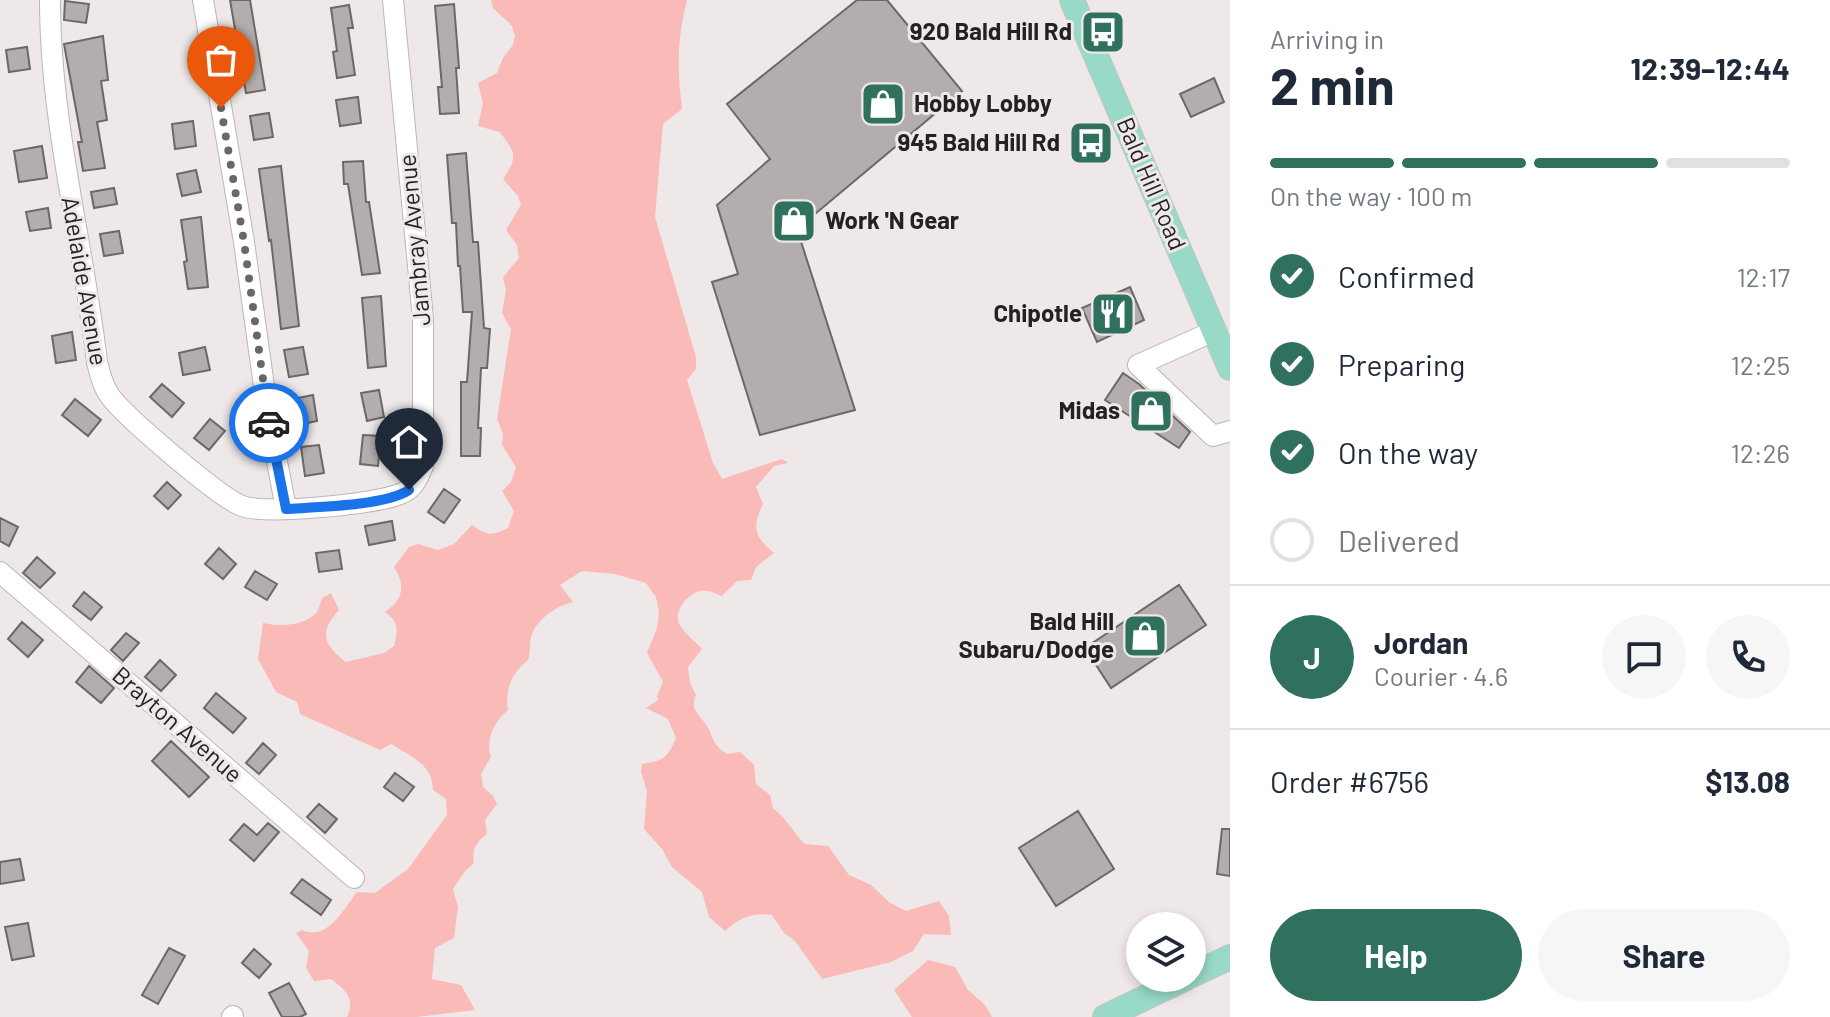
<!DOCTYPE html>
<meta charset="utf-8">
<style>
body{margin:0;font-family:Barlow,sans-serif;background:#f6f6f7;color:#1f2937;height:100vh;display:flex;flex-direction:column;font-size:30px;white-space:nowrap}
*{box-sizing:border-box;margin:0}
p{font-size:26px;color:#747a83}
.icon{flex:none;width:44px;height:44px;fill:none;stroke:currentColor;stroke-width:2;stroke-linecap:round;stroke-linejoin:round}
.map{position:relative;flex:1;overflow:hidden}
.details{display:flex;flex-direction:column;background:#fff;width:600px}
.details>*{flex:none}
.fabs{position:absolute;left:1126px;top:912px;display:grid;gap:16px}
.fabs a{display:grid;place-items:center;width:80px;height:80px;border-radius:50%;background:#fff;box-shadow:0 4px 12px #0003;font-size:40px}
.pin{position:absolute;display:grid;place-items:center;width:68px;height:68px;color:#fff;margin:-82px -34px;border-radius:50% 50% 50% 0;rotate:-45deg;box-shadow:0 0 8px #0007}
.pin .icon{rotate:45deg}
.courier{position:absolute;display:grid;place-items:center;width:80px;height:80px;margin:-40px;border:6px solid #1a73e8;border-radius:50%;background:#fff;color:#222;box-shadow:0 2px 10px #0007}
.head em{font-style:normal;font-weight:700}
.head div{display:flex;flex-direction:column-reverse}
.head{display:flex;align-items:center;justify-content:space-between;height:136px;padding:0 40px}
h1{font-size:52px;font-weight:700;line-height:60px}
.bar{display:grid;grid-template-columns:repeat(4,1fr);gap:12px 8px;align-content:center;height:96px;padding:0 40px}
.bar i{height:10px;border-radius:6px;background:#e0e1e3}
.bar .current{background:#2f705f}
.bar p{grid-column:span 4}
.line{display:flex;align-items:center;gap:20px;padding:0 40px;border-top:2px solid #e0e1e3}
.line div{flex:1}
.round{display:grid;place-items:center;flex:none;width:84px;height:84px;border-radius:42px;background:#f6f6f7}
ol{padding:0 40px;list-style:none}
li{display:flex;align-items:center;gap:24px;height:88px}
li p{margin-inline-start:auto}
li .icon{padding:8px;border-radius:50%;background:#2f705f;color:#fff;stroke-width:4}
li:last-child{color:#747a83}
li i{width:44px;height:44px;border:4px solid #e0e1e3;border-radius:50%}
.action{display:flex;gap:16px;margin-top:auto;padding:16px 40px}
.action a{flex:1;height:92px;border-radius:48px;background:#2f705f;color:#fff;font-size:32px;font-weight:700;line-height:92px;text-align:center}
.action a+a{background:#f6f6f7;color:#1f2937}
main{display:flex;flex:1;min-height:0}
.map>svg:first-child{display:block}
</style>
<main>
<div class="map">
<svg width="1230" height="1017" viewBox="0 0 1230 1017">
<rect width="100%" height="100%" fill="#eee8e8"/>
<!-- green -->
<path fill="#f9bab8" d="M491 0H687C677 40 677 68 682 109L663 124 655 217 696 357V369L687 380 713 463 722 479 782 459 788 463 774 466 756 487 763 504C751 528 755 537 774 553L756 567 751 580 737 581 722 596C714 593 706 588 697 592 686 596 674 611 679 624 684 633 695 641 702 649L688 667 690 683 696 695C690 708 697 713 705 723 715 737 709 742 727 754L740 752 754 765 756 784 770 795 773 808C786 818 793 832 805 844L828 846 849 875 871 885 889 902 906 911 939 901 949 916 951 935 924 934 913 951 891 962 822 979 795 941 784 933 772 915C753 912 739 918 725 931L709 917 702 892 672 867 662 849 644 829 647 791 641 772 642 764C664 760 667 759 676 738L668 719 646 708 658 700 657 696 663 682 647 653 657 628 659 613 656 597 646 583 615 574 582 571 560 585 573 602C557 606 539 617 532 634 529 642 531 652 528 660 511 674 505 689 508 710 494 722 485 739 491 757L481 774 483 787 493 796 497 804 485 820 487 834C475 843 472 850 474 863L465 871 453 889 458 907 454 938 435 948 432 979 461 985 475 1010 416 1017H347C356 998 345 990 331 979L314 981 306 968 309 951 296 933 302 930C328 941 343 910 357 892L375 893 408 869 447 815 446 799 433 790C433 764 410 756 391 744L380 750 300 714 297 702 276 692 258 659 263 623C279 627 306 626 317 612 318 611 322 599 322 598L331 593 339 610C318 633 324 645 346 662L384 653 394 646C398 630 399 622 385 612 403 600 406 586 394 567L409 547 418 544 438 550 454 544 472 525C487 536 492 536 508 528L514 511 502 491 511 482 516 467 502 445 503 434 497 419 511 329 502 313 506 290 503 277 519 258 517 245 506 230 521 205 518 196 503 179C519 156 515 153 500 132L478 126 483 103 478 83 497 73 503 58 513 45 515 36 512 26 493 8Z
M928 960 955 967 968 990 985 1005 992 1017H912L894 990Z"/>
<!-- building -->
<path fill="#b3aead" stroke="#6d6868" stroke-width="2" d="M230 0H250L265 90 246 93Z
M857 0H887L962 91 797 229 855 410 760 435 712 282 738 274 717 205 770 159 727 104Z
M65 1 89 4 86 23 64 20Z
M454 4 459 68H456L459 113 440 114 438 87H442L435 6Z
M349 5 353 28H348L355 75 337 78 333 52 337 51 331 8Z
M103 36 108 80 101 81 107 120 97 122 105 168 83 171 78 142H82L64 44Z
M27 47 30 69 9 72 6 50Z
M1214 78 1224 102 1191 117 1180 94Z
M358 97 361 123 340 126 336 100Z
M269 113 273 137 254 140 250 116Z
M193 121 196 146 175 149 172 124Z
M42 146 47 178 19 182 14 151Z
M466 153 473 242H478L484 328 490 329 487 368H481L478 428H481L480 456H461V382H467L472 312H463L460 266H458L456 223H452L447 155Z
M363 161 366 202H369L380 273 362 275 348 184H344L343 162Z
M281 166 299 326 281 329 271 240 269 241 259 169Z
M196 170 201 192 182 196 177 174Z
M114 188 117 204 94 208 91 192Z
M48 208 51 228 30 231 26 212Z
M201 217 208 287 188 289 184 262 187 261 181 220Z
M119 231 123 253 104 256 100 234Z
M1130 287 1144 320 1097 342 1082 308Z
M381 296 386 366 368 368 362 298Z
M72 332 76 360 56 363 52 336Z
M205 347 210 370 183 375 179 353Z
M303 347 308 374 289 377 284 350Z
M1123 373 1139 384 1190 432 1179 448 1105 400Z
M162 384 184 403 172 417 150 397Z
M379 390 384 417 367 421 361 393Z
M313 395 317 421 298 425 293 399Z
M75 399 101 420 88 436 62 415Z
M210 419 225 431 209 450 194 438Z
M363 435 381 436 378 466 360 464Z
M319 445 324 473 305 476 301 447Z
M167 482 181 495 168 509 154 496Z
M444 489 460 500 444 523 428 512Z
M0 518 18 527 9 546 0 541Z
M392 521 395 540 369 545 365 526Z
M219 548 236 564 223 579 205 564Z
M339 550 342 569 319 572 316 553Z
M37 557 55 573 40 588 23 573Z
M255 571 277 584 267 600 245 587Z
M1179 585 1206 625 1111 688 1085 648Z
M84 592 102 607 91 620 73 606Z
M22 622 43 640 28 657 8 639Z
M126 633 139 643 123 661 111 650Z
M160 660 176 675 161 691 145 677Z
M89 666 114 688 101 703 76 682Z
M216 693 246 718 233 733 204 708Z
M171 741 209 777 189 797 152 761Z
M263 743 276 755 259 774 246 763Z
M395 773 414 787 403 801 384 787Z
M319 804 337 819 325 833 307 817Z
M1078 811 1114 869 1056 906 1019 848Z
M268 823 279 832 254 861 230 840 244 824 257 835Z
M1222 829H1230V876L1217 874Z
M20 859 24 880 0 884V862Z
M302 879 331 900 321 915 291 893Z
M28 923 34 956 12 960 5 927Z
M169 948 185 956 158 1004 142 995Z
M254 949 271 964 259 978 242 963Z
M289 983 306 1014 300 1017H282L269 993Z"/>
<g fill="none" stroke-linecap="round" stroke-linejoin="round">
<!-- minor casing -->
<g stroke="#bbb6b6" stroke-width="22">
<path id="minor" d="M50 0C50 123 83 241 97 362 100 374 103 387 110 396 124 416 220 498 242 506 266 515 376 504 400 494 413 490 418 478 423 466V319L393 0
M203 0 244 242 267 408 286 509
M1214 331 1138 365 1213 436 1230 431
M0 572 354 878
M232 1017 233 1016"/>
</g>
<!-- major casing -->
<g stroke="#c6c5c5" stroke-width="26">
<path id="major" d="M1072 0 1230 368
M1192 975 1230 957
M1105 1017 1186 978"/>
</g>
<!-- minor -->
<use href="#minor" stroke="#fff" stroke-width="20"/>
<!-- major -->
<use href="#major" stroke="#98d9c8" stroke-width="24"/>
</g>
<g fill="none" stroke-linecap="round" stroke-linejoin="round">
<!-- done -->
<path stroke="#6a6767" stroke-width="8" stroke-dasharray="0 14.4" d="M221 108 244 242 269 423"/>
<!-- route -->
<path stroke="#1a73e8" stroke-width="10" d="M269 423 286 509C317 507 384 506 409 490"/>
</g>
<!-- icons -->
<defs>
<g id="bus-square" transform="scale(2.3)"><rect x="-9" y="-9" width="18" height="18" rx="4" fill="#2f705f" stroke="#eee8e8"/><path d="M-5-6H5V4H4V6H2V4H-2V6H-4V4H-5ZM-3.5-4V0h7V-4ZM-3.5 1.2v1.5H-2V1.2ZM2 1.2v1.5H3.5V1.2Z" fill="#fff"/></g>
<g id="shop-square" transform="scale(2.3)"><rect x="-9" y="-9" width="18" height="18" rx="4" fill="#2f705f" stroke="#eee8e8"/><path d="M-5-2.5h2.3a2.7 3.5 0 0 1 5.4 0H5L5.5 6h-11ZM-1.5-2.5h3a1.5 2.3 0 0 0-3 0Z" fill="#fff"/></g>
<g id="restaurant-square" transform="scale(2.3)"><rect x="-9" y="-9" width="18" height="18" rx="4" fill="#2f705f" stroke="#eee8e8"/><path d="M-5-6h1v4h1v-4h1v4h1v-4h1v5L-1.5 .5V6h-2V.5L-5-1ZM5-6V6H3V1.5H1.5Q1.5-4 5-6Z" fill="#fff"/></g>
</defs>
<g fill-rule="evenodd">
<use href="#bus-square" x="1103" y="32"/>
<use href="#shop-square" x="883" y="104"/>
<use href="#bus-square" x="1091" y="143"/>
<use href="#shop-square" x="794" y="221"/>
<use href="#restaurant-square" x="1113" y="314"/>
<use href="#shop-square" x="1151" y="411"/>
<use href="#shop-square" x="1145" y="636"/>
</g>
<g text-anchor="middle" stroke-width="6" stroke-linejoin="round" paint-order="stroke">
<!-- poi labels -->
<g font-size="24" font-weight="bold" fill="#232121" stroke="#eee8e8" text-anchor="end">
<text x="1072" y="40">920 Bald Hill Rd</text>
<text x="914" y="112" text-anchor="start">Hobby Lobby</text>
<text x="1060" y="151">945 Bald Hill Rd</text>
<text x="825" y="229" text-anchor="start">Work 'N Gear</text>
<text x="1082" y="322">Chipotle</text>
<text x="1120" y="419">Midas</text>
<text x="1114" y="630">Bald Hill<tspan x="1114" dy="28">Subaru/Dodge</tspan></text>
</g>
<!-- street labels -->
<g font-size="24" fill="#232121" stroke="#eee8e8">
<text transform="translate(1151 184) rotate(67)" y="8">Bald Hill Road</text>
<text transform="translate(415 240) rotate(-95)" y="8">Jambray Avenue</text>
<text transform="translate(84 281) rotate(80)" y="8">Adelaide Avenue</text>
<text transform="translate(177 725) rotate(41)" y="8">Brayton Avenue</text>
</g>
</g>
</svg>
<div class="fabs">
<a><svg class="icon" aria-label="layers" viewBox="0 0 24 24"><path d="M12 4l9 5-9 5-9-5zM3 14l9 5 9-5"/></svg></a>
</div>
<div class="pin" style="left:221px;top:108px;background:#ea580c"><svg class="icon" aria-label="bag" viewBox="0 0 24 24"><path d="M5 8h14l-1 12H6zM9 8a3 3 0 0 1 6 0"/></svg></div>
<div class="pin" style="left:409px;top:490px;background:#1f2937"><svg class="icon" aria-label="home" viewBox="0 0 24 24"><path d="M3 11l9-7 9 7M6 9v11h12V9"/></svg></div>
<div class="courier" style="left:269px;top:423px"><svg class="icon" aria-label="car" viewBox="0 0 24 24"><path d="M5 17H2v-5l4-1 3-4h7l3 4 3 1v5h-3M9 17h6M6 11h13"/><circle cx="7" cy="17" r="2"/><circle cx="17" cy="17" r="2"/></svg></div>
</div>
<section class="details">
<div class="head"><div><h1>2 min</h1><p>Arriving in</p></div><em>12:39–12:44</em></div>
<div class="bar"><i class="current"></i><i class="current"></i><i class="current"></i><i></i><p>On the way · 100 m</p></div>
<ol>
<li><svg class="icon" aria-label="check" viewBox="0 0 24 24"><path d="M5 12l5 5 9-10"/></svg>Confirmed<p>12:17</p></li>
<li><svg class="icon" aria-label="check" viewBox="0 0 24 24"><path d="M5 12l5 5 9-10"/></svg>Preparing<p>12:25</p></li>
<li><svg class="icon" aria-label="check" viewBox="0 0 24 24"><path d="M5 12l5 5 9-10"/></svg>On the way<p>12:26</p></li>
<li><i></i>Delivered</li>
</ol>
<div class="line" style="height:144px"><b class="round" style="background:#2f705f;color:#fff">J</b><div><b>Jordan</b><p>Courier · 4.6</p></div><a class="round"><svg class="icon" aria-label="chat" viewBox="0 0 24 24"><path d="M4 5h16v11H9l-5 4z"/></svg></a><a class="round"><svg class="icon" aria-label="phone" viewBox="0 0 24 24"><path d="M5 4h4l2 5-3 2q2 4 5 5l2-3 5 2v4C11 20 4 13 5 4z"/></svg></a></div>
<div class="line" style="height:104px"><div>Order #6756</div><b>$13.08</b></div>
<div class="action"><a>Help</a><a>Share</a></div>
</section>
</main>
